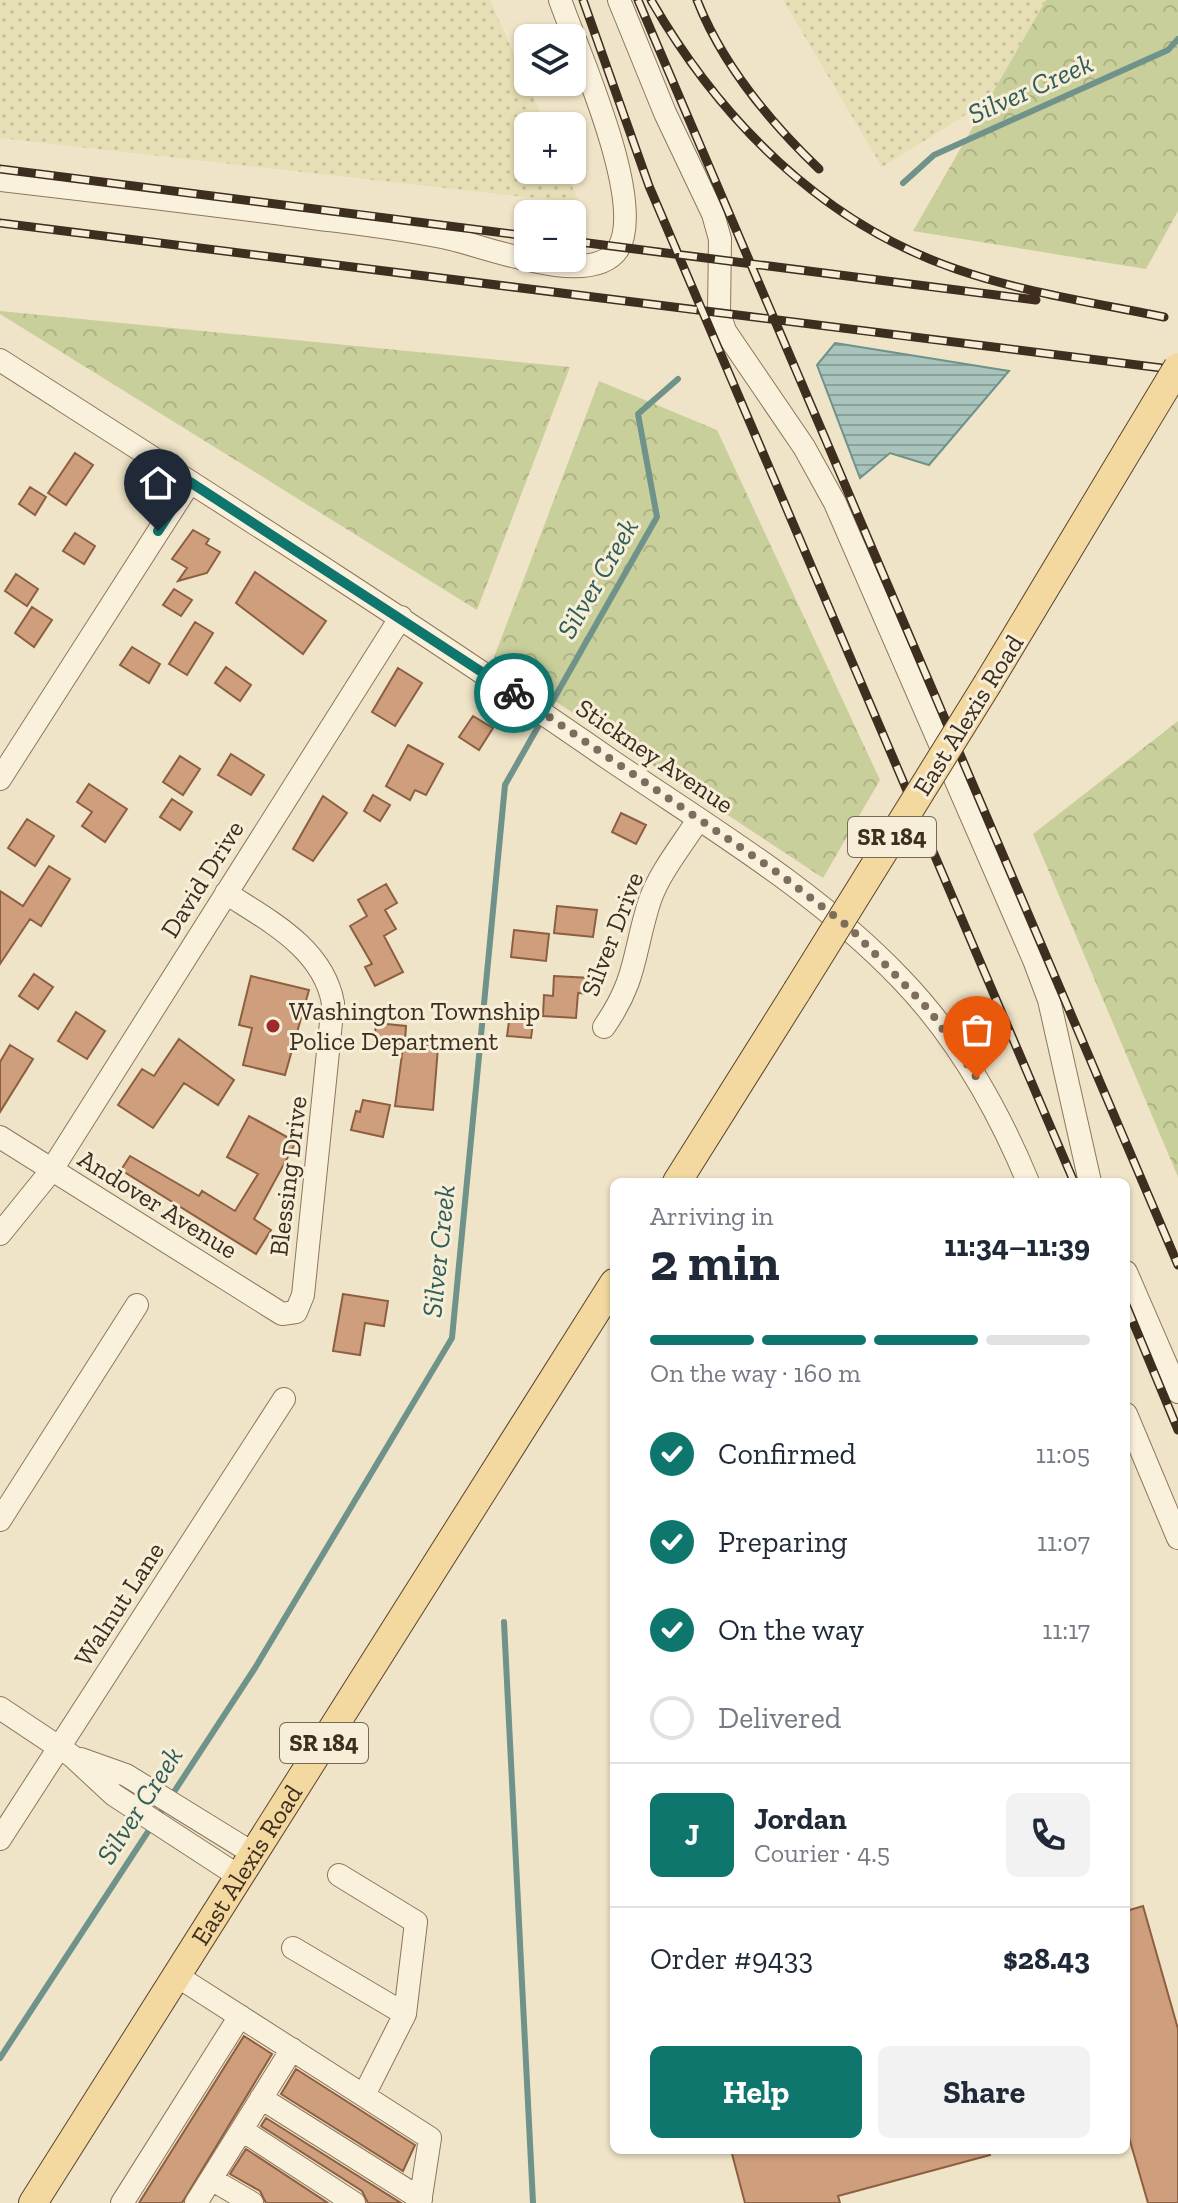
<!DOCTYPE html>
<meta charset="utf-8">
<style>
body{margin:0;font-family:"Zilla Slab",serif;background:#f2f2f3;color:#1f2937;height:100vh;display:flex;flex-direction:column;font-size:30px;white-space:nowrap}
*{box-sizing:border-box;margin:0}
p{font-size:26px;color:#747a83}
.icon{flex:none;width:44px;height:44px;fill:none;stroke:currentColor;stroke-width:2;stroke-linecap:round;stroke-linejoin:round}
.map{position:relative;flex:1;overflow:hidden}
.side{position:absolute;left:610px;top:1178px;width:520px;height:976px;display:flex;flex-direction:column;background:#fff;border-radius:12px;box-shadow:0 2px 6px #0004}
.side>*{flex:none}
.fabs{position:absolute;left:514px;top:24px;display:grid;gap:16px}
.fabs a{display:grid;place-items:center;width:72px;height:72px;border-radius:12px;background:#fff;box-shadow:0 2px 6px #0004;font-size:40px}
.pin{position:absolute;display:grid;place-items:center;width:68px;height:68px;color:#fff;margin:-82px -34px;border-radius:50% 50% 50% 0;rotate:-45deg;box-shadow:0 0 8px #0007}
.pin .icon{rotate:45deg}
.courier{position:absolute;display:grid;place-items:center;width:80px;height:80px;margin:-40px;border:6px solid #0f766e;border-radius:50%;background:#fff;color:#222;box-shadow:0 2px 10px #0007}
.headline em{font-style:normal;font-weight:700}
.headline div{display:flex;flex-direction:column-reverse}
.headline{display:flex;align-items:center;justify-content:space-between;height:136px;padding:0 40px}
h1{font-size:52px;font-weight:700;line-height:60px}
.bar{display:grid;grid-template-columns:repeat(4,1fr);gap:12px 8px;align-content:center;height:96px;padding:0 40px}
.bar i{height:10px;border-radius:6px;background:#e0e1e3}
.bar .current{background:#0f766e}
.bar p{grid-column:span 4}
.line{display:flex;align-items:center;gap:20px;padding:0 40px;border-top:2px solid #e0e1e3}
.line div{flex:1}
.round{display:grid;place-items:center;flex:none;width:84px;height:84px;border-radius:12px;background:#f2f2f3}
ol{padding:0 40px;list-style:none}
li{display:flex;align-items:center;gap:24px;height:88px}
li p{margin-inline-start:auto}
li .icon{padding:8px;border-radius:50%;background:#0f766e;color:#fff;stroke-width:4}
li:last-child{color:#747a83}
li i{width:44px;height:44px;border:4px solid #e0e1e3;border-radius:50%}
.button{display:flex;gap:16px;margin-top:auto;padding:16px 40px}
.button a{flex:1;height:92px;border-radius:12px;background:#0f766e;color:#fff;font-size:32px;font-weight:700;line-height:92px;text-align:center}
.button a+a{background:#f2f2f3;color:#1f2937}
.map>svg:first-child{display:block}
</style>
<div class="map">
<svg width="1178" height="2203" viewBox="0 0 1178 2203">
<defs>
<pattern id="farmland-dots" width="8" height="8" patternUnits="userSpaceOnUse" patternTransform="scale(2)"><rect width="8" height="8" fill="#e6deb5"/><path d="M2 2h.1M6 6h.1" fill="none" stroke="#c6bf9b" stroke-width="1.8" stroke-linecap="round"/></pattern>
<pattern id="forest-crowns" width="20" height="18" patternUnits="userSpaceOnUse" patternTransform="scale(2)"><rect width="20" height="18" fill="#c9cf9b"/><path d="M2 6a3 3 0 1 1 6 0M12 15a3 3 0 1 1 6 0" fill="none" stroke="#aeb285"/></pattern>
<pattern id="water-rules" width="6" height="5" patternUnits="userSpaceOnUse" patternTransform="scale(2)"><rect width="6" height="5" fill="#a9c4bc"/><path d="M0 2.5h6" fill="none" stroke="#8ba098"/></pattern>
</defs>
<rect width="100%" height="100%" fill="#f0e4c8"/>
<!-- farmland -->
<path fill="url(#farmland-dots)" d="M0 0H490L546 126H528V170H565L579 203 0 138Z
M783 0H1046L988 101 882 167Z"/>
<!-- forest -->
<path fill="url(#forest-crowns)" d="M1046 0H1178V211L1146 269 913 231Z
M0 311 570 367 477 610 0 314Z
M599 381 717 430 880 780 823 878 493 660Z
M1178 721V1177L1033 834Z"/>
<!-- water -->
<path fill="url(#water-rules)" stroke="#6f938a" stroke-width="2" d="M835 343 1009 371 929 465 890 453 860 478 817 365Z"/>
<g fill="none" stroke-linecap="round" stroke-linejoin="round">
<!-- stream -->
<path stroke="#6f938a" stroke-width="6" d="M903 183 934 155 1168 50 1178 39
M504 1622 533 2203
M0 2058 255 1668 452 1338 505 785 657 517 638 414 678 379"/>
</g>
<!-- building -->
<path fill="#cf9f7d" stroke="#8d5f41" stroke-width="2" d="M75 453 93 465 66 505 48 493Z
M30 487 46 497 35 515 19 504Z
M193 530 209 539 206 544 220 552 207 573 178 581 187 568 172 559Z
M75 533 95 546 84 564 63 551Z
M255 572 326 621 303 654 236 603Z
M16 574 38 589 27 606 5 591Z
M174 589 192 600 181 616 163 605Z
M32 607 52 620 34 647 15 633Z
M195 622 213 633 187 675 169 664Z
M132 647 160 664 149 683 120 665Z
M226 667 251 685 240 701 215 683Z
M398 668 422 683 395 726 372 712Z
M473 716 493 728 479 750 459 737Z
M408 745 443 764 426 795 415 790 410 800 386 786Z
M231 754 264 775 251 795 218 775Z
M180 756 200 769 183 795 163 782Z
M89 784 127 809 105 842 82 826 92 812 77 802Z
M373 795 390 805 380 821 364 811Z
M323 796 347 813 313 861 293 849Z
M172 799 192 812 180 830 160 817Z
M621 813 646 825 636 844 612 832Z
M27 819 54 836 35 866 8 848Z
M49 866 70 879 41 926 30 919 0 964V891L23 906Z
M386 884 397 903 385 910 396 929 384 936 403 972 375 986 365 967 372 964 350 926 367 916 358 900Z
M557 906 597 910 593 937 554 933Z
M514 930 549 934 546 961 511 957Z
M34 974 53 987 38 1009 19 996Z
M251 976 309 990 285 1075 243 1065 252 1028 239 1025Z
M554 976 591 978 590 994 578 993 576 1018 543 1016 544 995 553 996Z
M76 1012 105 1031 87 1059 58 1041Z
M510 1014 534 1016 531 1038 507 1036Z
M376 1023 406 1026 405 1042 438 1047 433 1110 395 1106 403 1047 374 1044Z
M179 1039 234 1080 218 1105 184 1083 153 1128 118 1105 142 1069 154 1076Z
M10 1045 33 1059 0 1112V1062Z
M363 1100 390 1105 383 1137 351 1130 356 1111 360 1112Z
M249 1116 296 1142 254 1219 271 1230 256 1254 121 1170 130 1156 199 1196 202 1191 235 1211 258 1174 227 1157Z
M343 1294 388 1301 384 1326 365 1323 360 1355 333 1351Z
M1143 1906 1178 2029V2203H1148L1126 2127V1911Z
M244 2036 272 2054 182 2203H139Z
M296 2069 415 2145 403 2171 281 2094Z
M266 2118 401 2203H368L362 2191 261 2126Z
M246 2149 328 2203H266L260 2191 230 2174Z
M731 2150H989L990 2155 838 2196 840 2203H745Z"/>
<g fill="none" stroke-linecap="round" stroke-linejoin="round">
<!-- minor casing -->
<g stroke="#8d765c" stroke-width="24">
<path id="minor" d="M619 0 665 113 713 214 720 239 719 312 725 331 804 447 835 503 1034 960 1049 1000 1090 1182
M0 180C94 191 189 202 283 214 339 222 396 227 451 239 490 248 591 289 618 249 647 203 578 51 560 0
M0 360C206 492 411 622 612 761 712 829 817 891 901 979 957 1037 997 1107 1028 1182
M0 779 190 482
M604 1027C638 978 633 952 650 900 660 872 682 845 698 820
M0 1137 274 1309 282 1314 296 1312 303 1295 333 1003C323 948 269 921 226 893
M0 1234 51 1171 401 617
M1126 1272 1178 1392
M1126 1414 1178 1538
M0 1520 137 1305
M0 1708 72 1756 114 1795 240 1877
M81 1759 126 1775 254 1854
M0 1839 284 1399
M339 1875 416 1922 405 2014
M293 1948 405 2014 364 2095
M177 1976 430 2138 420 2203
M261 2098 421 2199
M242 2130 354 2203
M211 2179 252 2203
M122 2203 240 2016
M196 2203 292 2049"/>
</g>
<!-- major casing -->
<g stroke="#5b4430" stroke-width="30">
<g id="major">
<path d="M988 683 1131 445"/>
<path d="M677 1182 797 991"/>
<path id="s1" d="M33 2203 614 1283"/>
</g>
</g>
<!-- minor -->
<use href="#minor" stroke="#faf1dc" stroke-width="22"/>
<!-- major -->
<use href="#major" stroke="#f3d9a0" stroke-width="28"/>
<!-- rail casing -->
<g stroke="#3d2e20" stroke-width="9">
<path id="rail" d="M583 0 649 186 1074 1182
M638 0 1178 1265
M651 0C720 120 822 223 956 269 1022 292 1095 303 1164 317
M697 0C722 64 770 122 819 169
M0 169 528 236
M0 223 1178 370
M572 241 1036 300
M1126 1305 1178 1430"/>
</g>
<!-- rail -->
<use href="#rail" stroke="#f7eed8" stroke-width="6" stroke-dasharray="18" stroke-linecap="butt"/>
<!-- major-bridge casing -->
<g stroke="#5b4430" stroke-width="30" stroke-linecap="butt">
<path id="major-bridge" d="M1131 445 1178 367
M797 991 988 683"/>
</g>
<!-- major-bridge -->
<use href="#major-bridge" stroke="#f3d9a0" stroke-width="28"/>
</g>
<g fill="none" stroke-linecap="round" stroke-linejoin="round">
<!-- done -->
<path stroke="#7c6e5b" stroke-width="8" stroke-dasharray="0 14.4" d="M514 693 781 875 850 928 930 1011 977 1078"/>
<!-- route -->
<path stroke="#0f766e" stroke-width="10" d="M158 531 190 482 514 693"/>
</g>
<!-- markers -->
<circle fill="#9e2a2b" stroke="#f7eed8" stroke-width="3" cx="273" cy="1026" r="8"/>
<g text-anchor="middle" stroke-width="6" stroke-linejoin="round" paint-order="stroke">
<!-- shield labels -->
<g fill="#f7eed8" stroke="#756857" stroke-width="2">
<rect x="848" y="817" width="88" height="40" rx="6"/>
<rect x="280" y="1723" width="88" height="40" rx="6"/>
</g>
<g font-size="24" font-weight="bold" fill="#3d2e20">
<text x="892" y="845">SR 184</text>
<text x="324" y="1751">SR 184</text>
</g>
<!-- street labels -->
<g font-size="26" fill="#3d2e20" stroke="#f7eed8">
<text transform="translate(968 715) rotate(-58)" y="9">East Alexis Road</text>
<text transform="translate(655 756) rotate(34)" y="9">Stickney Avenue</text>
<text transform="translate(202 879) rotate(-58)" y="9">David Drive</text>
<text transform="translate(612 934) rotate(-69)" y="9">Silver Drive</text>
<text transform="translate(288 1176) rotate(-83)" y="9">Blessing Drive</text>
<text transform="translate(158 1204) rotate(32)" y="9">Andover Avenue</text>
<text transform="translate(119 1604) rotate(-57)" y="9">Walnut Lane</text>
<text dy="9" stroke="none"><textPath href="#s1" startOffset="400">East Alexis Road</textPath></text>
</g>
<!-- poi labels -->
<g font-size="26" fill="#3d2e20" stroke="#f7eed8" text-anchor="start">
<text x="289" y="1020">Washington Township<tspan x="289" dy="30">Police Department</tspan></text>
</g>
<!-- water labels -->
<g font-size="28" font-style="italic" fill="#2f5d5a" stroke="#f7eed8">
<text transform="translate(1030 88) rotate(-24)" y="10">Silver Creek</text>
<text transform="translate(597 578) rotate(-60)" y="10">Silver Creek</text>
<text transform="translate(438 1251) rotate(-84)" y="10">Silver Creek</text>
<text transform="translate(139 1805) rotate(-57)" y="10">Silver Creek</text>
</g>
</g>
</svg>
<div class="fabs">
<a><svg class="icon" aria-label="layers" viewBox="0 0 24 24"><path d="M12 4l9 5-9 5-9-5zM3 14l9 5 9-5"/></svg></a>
<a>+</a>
<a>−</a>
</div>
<div class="pin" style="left:977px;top:1078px;background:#ea580c"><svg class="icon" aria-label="bag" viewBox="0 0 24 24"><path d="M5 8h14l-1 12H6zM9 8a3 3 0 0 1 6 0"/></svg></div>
<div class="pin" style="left:158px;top:531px;background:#1f2937"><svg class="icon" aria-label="home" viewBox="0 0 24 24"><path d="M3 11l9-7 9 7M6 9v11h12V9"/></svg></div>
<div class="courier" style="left:514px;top:693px"><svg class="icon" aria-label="bike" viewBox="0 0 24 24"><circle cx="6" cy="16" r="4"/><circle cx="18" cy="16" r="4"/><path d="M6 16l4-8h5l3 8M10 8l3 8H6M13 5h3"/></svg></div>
<section class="side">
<div class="headline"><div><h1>2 min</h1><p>Arriving in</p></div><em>11:34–11:39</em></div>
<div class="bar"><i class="current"></i><i class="current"></i><i class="current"></i><i></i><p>On the way · 160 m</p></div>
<ol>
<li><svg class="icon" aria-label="check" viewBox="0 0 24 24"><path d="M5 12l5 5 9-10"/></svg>Confirmed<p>11:05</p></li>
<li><svg class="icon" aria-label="check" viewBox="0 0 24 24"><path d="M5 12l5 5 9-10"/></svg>Preparing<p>11:07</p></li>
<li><svg class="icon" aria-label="check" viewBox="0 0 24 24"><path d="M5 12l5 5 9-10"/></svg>On the way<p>11:17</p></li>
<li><i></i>Delivered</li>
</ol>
<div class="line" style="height:144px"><b class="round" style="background:#0f766e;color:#fff">J</b><div><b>Jordan</b><p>Courier · 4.5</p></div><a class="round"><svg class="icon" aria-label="phone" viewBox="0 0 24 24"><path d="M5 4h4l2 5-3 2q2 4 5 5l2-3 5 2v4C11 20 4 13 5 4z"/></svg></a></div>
<div class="line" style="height:104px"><div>Order #9433</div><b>$28.43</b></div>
<div class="button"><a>Help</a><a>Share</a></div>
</section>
</div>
